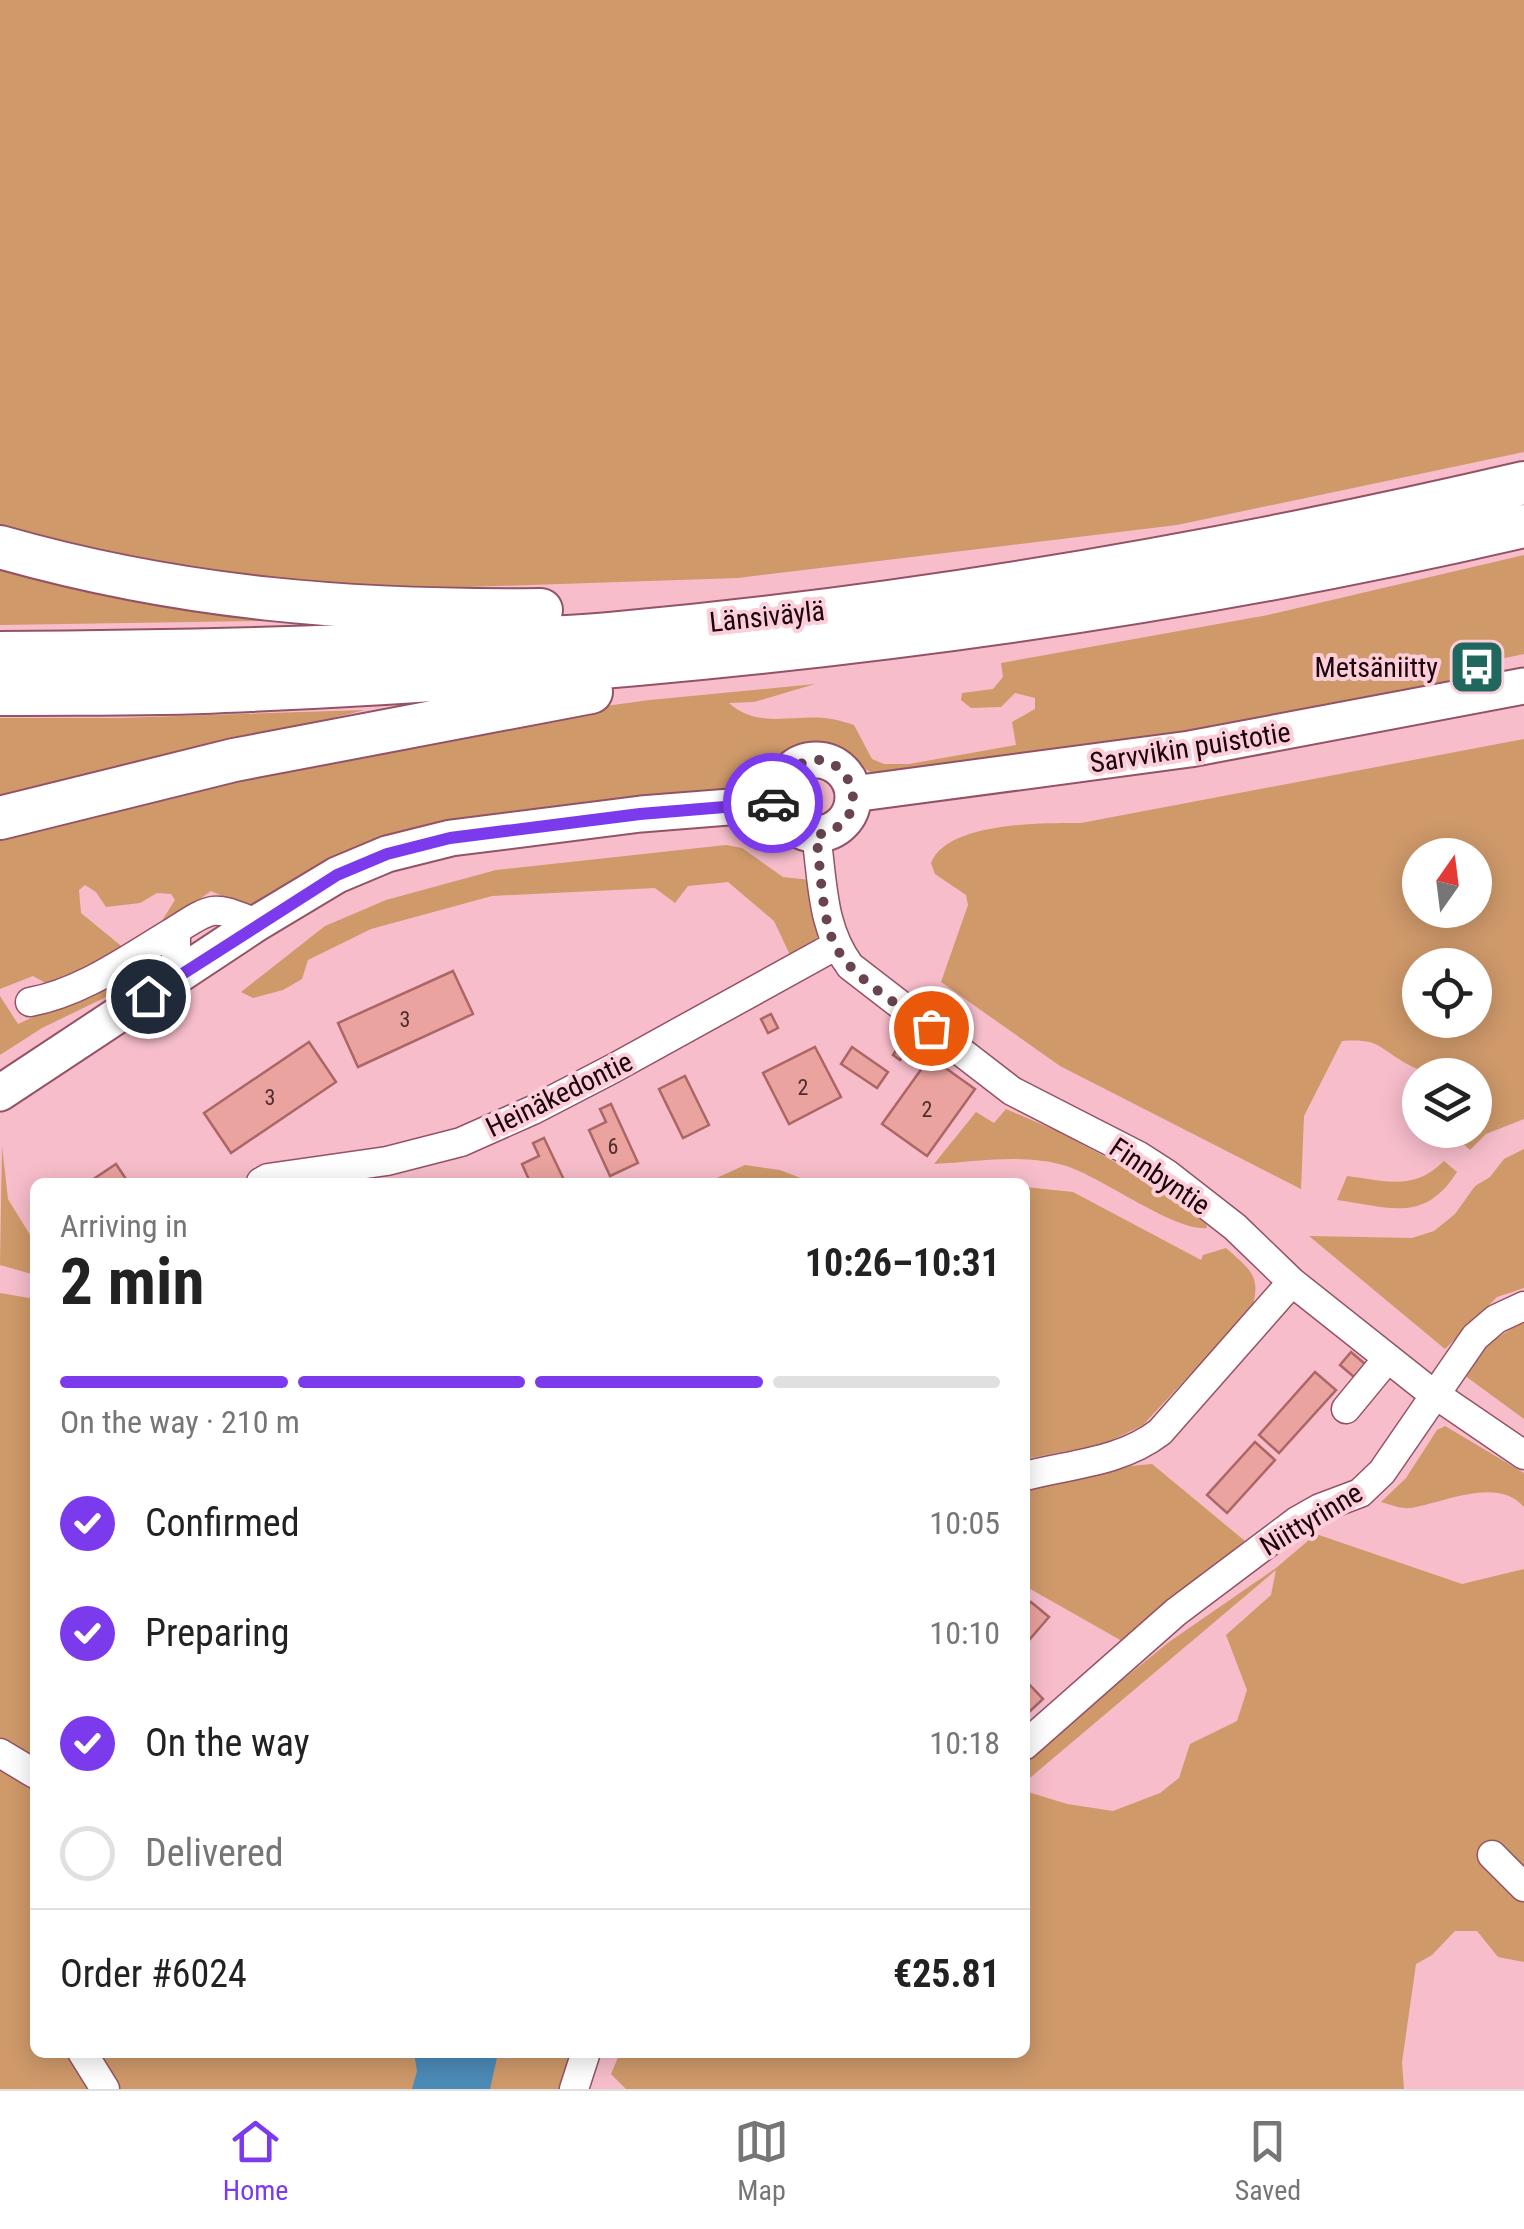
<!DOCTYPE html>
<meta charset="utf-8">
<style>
body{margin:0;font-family:"Roboto Condensed",sans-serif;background:#f2f2f2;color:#222;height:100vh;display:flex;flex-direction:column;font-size:38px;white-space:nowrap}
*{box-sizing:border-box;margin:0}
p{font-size:32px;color:#767676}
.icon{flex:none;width:55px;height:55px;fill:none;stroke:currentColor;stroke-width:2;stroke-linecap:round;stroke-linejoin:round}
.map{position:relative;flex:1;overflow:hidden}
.panel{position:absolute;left:30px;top:1178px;width:1000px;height:880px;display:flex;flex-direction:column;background:#fff;border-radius:15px;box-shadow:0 5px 25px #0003}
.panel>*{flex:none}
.needle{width:65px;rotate:14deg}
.tools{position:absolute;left:1402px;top:838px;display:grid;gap:20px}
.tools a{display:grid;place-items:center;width:90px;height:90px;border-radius:50%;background:#fff;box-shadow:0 5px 25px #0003;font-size:50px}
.pin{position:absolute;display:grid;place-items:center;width:85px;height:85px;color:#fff;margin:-42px;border:5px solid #fff;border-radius:50%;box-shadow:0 2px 10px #0007}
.courier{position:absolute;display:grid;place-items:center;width:100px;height:100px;margin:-50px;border:8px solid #7c3aed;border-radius:50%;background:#fff;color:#222;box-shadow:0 2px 12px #0007}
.head em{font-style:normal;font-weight:700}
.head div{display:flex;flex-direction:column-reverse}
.head{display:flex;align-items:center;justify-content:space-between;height:170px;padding:0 30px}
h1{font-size:65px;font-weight:700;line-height:75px}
.bar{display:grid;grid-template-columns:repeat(4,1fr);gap:15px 10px;align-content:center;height:120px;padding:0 30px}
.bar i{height:12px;border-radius:8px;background:#e0e0e0}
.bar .active{background:#7c3aed}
.bar p{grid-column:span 4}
.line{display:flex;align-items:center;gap:25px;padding:0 30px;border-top:2px solid #e0e0e0}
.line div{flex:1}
ol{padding:0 30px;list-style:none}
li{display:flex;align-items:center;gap:30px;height:110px}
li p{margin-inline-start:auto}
li .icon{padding:10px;border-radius:50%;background:#7c3aed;color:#fff;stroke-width:4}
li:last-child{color:#767676}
li i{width:55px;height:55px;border:5px solid #e0e0e0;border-radius:50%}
.tab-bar{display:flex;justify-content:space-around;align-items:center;height:140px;border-top:2px solid #e0e0e0;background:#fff;font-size:28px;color:#767676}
.tab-bar a{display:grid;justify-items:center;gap:5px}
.tab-bar .active{color:#7c3aed}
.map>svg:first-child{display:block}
</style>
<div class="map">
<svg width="1524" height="2089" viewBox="0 0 1524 2089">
<rect width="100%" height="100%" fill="#f7bdcb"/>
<!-- green -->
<path fill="#cf996a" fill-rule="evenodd" d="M0 0H1524V452L1177 525 738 578 347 591 180 571 0 527Z
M1524 555V654L1463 667V676L1425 693 1304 716 895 776 872 773 832 748 819 745 795 747 768 771 732 790 654 800 259 906 237 903 211 891 156 930 175 900 171 894 157 893 140 903 106 907 96 892 85 885 79 890 81 913 125 949 53 987 33 976 0 989V833L466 725 650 700 815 684 754 702 729 703C758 730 796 713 831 719 839 720 847 723 854 725L872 759 884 764H909L1016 745 1012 722 1035 709V698L1015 693 1001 707 971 708 961 700 962 693 993 689 1003 677 1001 663 1268 615Z
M0 564 62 584 262 621 0 625Z
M365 710 0 801V718H120Z
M1524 739V1119L1486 1134 1470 1150 1460 1141 1463 1130H1475V1075C1456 1075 1426 1075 1409 1065 1379 1049 1381 1038 1342 1041L1304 1116 1301 1189 1060 1066 941 982 968 905 966 895 935 874 931 863C947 822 1042 823 1081 823ZM1475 855V910H1420V855ZM1475 965V1020H1420V965Z
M726 845 742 848 783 877 810 880 818 932 816 941 791 957 774 921 728 882 688 886 675 903 655 888 492 896 371 929 308 960 302 979 283 990 253 998 241 992 325 926 386 900 496 870Z
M155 949 163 954 161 959 104 998 42 1028 0 1055V996L18 1024 98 987Z
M1006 1109 1057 1131 1145 1178 1206 1224 1207 1228C1175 1232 1102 1177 1066 1166 1024 1153 977 1162 934 1164L976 1112 994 1123Z
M2 1146 8 1199 35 1243V1275L0 1265Z
M1524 1149V1288L1497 1297 1445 1349 1309 1236 1412 1238 1434 1231 1455 1214 1475 1186 1490 1177 1504 1159Z
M1444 1161 1457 1172C1424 1224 1389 1207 1337 1200L1347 1176C1386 1181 1414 1191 1444 1161Z
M745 1165 780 1170 811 1182H708Z
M1025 1187 1073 1192 1201 1260 1203 1255 1226 1248C1249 1269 1262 1275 1252 1308L1143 1425 1104 1444 1025 1459Z
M0 1293 35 1299V2052L574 2053 561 2089H0Z
M1524 1320V1419L1464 1375 1491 1342Z
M1445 1426 1524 1473V1507C1497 1476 1444 1503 1411 1508 1401 1509 1391 1505 1381 1502L1406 1478 1437 1430Z
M1152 1464 1245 1541 1122 1641 1025 1586V1489L1110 1468Z
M1316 1534 1462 1584 1524 1569V1962L1498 1957 1477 1931H1455L1432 1955 1416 1964 1402 2062 1404 2089H626L611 2074 620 2053 1025 2052V1791L1067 1804 1113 1811 1160 1793 1179 1778 1190 1744 1237 1721 1247 1690 1226 1635 1271 1595 1276 1570 1025 1782V1759L1169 1642 1276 1568Z"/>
<!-- water -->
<path fill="#4c8bb8" d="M414 2053H498L490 2089H412L417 2071Z"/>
<!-- building -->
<path fill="#eba39f" stroke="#aa6765" stroke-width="2.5" d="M453 971 473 1014 358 1067 338 1023Z
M771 1014 778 1028 768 1033 761 1019Z
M309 1042 336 1082 231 1153 204 1113Z
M902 1042 909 1047 900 1060 893 1055Z
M815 1047 841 1097 789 1124 763 1073Z
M852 1047 888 1072 877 1088 841 1064Z
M930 1057 975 1089 927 1156 882 1124Z
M685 1076 709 1125 683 1138 659 1089Z
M611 1104 638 1163 610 1176 589 1130 606 1122 600 1109Z
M544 1138 565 1182H530L522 1164 539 1156 533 1143Z
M116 1164 128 1182H89Z
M1351 1352 1365 1364 1354 1377 1340 1365Z
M1315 1372 1336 1390 1279 1453 1259 1435Z
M1255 1442 1275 1460 1227 1513 1207 1495Z
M1031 1602 1049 1617 1030 1639 1025 1634V1609Z
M1027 1682 1043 1699 1028 1713 1025 1710Z"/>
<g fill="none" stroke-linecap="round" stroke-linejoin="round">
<!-- minor casing -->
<g stroke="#935365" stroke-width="31">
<path id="minor" d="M816 835C823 881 821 927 850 966L1012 1091 1139 1156 1167 1174 1235 1227 1292 1282 1423 1386 1524 1455
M176 977V930C216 904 214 907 257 923
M30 1002C84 992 130 957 176 930
M261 1182 268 1178 387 1161 461 1142 533 1110 614 1068 835 946
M1346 1409 1388 1358
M1025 1476C1072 1464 1121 1462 1160 1432L1292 1282
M1025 1745 1176 1612 1297 1521 1320 1508 1360 1493 1382 1472 1475 1337 1496 1319 1524 1306
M0 1753 35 1774
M1492 1855 1524 1887
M82 2052 105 2089
M574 2089 586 2052"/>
</g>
<!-- major casing -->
<g stroke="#935365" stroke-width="39">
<path id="major" d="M779 797a37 37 0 1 1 74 0a37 37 0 1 1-74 0Z
M853 794 1190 749 1524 686
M0 1093 257 923 337 875 387 854 451 838 641 814 779 803"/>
</g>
<!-- highway casing -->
<g stroke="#935365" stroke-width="46">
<path id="highway" d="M0 547C182 599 353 612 541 610
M0 653C150 652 298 649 448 642 502 639 556 639 610 634 917 606 1224 553 1524 483
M0 694C75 693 149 695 224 691 661 673 1098 625 1524 526
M0 818 234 760 591 692"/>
</g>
<!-- minor -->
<use href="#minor" stroke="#fff" stroke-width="28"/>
<!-- major -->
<use href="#major" stroke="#fff" stroke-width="35"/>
<!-- highway -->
<use href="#highway" stroke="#fff" stroke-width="42"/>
</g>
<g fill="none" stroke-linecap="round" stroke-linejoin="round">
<!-- done -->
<path stroke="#68454e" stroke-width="10" stroke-dasharray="0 18" d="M773 803H778L784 777C837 720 891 822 816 835 821 867 821 922 837 949 857 982 900 1005 931 1028"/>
<!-- route -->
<path stroke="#7c3aed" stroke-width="12" d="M148 996 337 875 387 854 450 838 640 814 773 803"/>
</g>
<!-- icons -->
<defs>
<g id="bus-square" transform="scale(2.875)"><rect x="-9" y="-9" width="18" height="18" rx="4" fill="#20685e" stroke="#fbced9"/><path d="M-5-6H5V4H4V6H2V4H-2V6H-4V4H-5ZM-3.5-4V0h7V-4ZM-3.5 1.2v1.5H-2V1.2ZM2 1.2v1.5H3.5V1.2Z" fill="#fff"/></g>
</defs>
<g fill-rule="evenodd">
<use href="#bus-square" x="1477" y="667"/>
</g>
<g text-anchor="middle" stroke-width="8" stroke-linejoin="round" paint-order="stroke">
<!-- number labels -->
<g font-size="22" fill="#4f2c30">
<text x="405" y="1027">3</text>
<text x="803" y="1095">2</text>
<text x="270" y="1105">3</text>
<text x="927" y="1117">2</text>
<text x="613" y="1154">6</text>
</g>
<!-- street labels -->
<g font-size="28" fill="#1b040b" stroke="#fbced9">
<text transform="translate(767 616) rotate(-6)" y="10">Länsiväylä</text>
<text transform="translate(1190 747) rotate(-9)" y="10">Sarvvikin puistotie</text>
<text transform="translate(559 1094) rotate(-26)" y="10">Heinäkedontie</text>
<text transform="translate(1160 1176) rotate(34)" y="10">Finnbyntie</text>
<text transform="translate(1311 1519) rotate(-31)" y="10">Niittyrinne</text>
</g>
<!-- poi labels -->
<g font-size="28" fill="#1b040b" stroke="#fbced9" text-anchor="end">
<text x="1438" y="677">Metsäniitty</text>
</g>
</g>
</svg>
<div class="tools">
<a><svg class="needle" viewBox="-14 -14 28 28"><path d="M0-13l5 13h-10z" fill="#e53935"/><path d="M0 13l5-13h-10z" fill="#767676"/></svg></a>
<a><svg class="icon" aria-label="locate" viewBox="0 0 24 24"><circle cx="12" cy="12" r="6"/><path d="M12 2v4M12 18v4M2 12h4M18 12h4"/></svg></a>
<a><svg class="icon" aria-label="layers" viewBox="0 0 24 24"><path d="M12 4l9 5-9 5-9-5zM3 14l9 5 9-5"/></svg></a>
</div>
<div class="pin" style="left:931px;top:1028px;background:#ea580c"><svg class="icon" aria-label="bag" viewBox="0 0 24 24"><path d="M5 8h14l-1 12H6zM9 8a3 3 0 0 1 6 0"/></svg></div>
<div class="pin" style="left:148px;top:996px;background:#1f2937"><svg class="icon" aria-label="home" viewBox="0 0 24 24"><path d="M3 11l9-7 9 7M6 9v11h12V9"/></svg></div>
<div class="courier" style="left:773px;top:803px"><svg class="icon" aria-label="car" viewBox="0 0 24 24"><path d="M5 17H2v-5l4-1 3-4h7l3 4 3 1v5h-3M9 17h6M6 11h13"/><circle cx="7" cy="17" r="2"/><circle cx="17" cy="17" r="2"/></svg></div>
<section class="panel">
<div class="head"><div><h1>2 min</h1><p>Arriving in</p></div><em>10:26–10:31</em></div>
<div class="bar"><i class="active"></i><i class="active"></i><i class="active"></i><i></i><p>On the way · 210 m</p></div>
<ol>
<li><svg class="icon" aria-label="check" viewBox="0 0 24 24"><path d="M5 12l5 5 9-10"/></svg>Confirmed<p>10:05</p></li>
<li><svg class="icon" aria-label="check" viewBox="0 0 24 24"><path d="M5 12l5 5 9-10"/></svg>Preparing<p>10:10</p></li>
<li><svg class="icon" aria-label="check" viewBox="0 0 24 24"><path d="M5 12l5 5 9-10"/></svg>On the way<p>10:18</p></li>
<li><i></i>Delivered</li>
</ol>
<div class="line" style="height:130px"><div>Order #6024</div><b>€25.81</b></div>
</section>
</div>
<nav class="tab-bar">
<a class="active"><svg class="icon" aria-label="home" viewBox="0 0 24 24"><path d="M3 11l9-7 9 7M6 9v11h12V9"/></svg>Home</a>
<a><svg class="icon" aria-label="map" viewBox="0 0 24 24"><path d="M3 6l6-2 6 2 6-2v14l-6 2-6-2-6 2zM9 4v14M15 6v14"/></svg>Map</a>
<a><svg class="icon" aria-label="saved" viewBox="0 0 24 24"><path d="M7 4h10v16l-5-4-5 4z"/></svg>Saved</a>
</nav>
